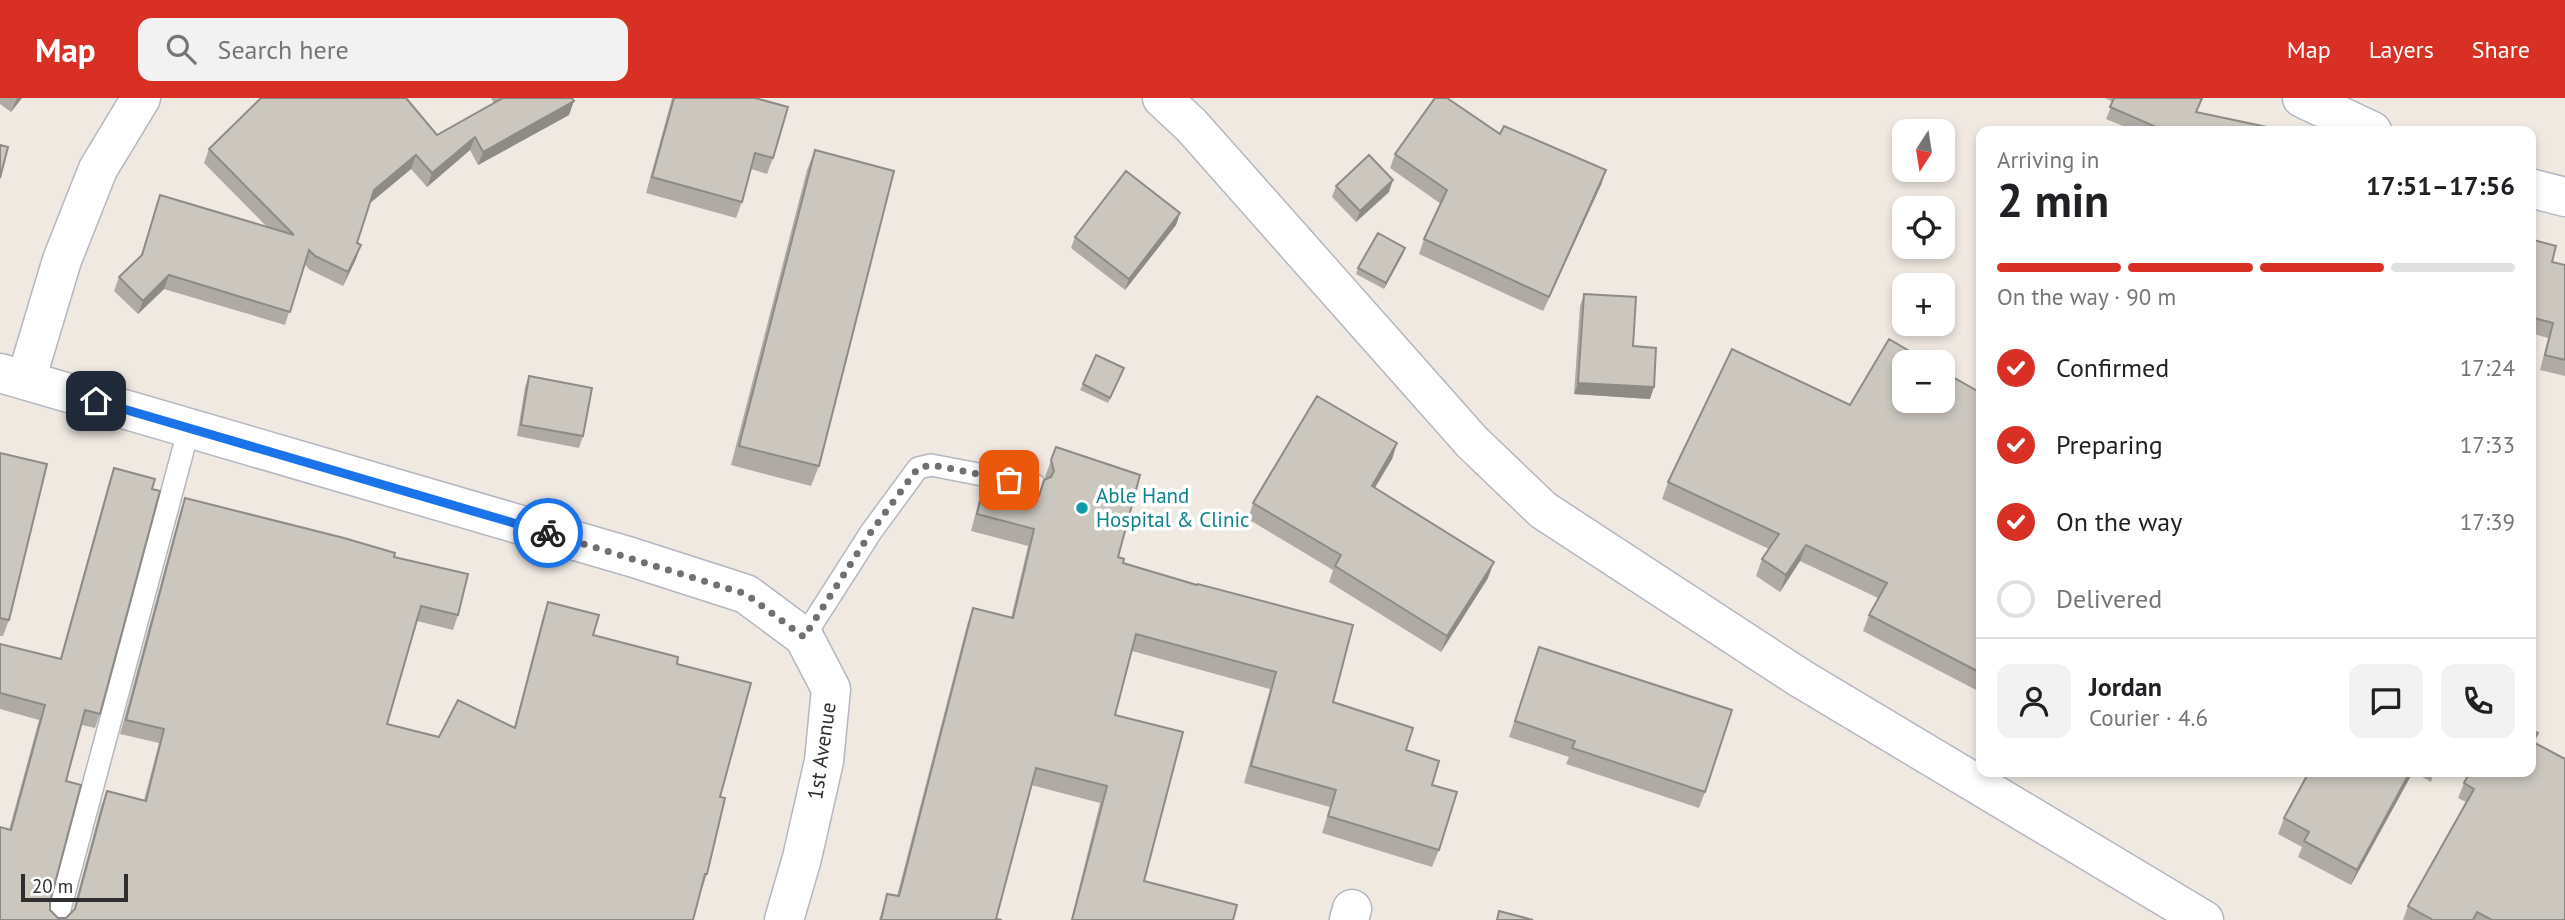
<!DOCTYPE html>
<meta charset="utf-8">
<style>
body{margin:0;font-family:"PT Sans",sans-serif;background:#f2f2f2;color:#202124;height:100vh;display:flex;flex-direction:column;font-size:26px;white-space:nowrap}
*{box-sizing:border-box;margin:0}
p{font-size:23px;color:#757577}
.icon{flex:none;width:38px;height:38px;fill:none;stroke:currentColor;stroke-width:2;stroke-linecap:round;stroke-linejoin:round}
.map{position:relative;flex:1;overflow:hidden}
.sheet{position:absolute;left:1976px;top:28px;width:560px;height:651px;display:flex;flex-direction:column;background:#fff;border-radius:14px;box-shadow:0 4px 10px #0003}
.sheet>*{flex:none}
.needle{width:46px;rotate:192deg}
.buttons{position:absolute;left:1892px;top:21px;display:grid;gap:14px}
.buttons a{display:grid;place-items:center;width:63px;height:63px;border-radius:14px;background:#fff;box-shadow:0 4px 10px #0003;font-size:35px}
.scale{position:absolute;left:21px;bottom:18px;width:107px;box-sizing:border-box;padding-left:7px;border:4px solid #2e2e2e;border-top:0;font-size:19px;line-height:24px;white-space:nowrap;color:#2e2e2e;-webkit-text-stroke:5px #fff;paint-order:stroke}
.pin{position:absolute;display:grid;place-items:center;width:60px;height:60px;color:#fff;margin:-30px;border-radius:14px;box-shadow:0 4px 10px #0006}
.courier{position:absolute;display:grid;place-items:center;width:70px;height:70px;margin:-35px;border:5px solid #1a73e8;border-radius:50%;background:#fff;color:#222;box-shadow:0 2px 9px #0007}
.head em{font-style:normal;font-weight:700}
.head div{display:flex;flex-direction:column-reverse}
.head{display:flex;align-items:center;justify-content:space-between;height:119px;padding:0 21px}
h1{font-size:46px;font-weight:700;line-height:52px}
.bar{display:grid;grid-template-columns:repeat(4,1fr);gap:10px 7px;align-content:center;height:84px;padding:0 21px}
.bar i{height:9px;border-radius:5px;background:#e0e0e0}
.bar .selected{background:#d93025}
.bar p{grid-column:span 4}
.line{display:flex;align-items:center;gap:18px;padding:0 21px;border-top:2px solid #e0e0e0}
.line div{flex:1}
.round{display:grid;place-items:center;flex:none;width:74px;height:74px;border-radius:14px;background:#f2f2f2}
ol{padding:0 21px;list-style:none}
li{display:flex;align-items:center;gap:21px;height:77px}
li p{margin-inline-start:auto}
li .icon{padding:7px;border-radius:50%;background:#d93025;color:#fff;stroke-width:4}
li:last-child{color:#757577}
li i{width:38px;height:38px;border:4px solid #e0e0e0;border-radius:50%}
header{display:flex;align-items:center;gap:42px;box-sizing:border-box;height:98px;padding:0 35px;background:#d93025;color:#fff}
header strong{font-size:33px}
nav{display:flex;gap:38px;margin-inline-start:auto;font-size:24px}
.search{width:490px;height:63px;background:#f2f2f2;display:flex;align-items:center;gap:18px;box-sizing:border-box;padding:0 24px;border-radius:14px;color:#757577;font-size:26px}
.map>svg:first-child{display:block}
</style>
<header>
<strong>Map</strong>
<div class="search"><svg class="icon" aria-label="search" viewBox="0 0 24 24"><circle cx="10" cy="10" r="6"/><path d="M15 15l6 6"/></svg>Search here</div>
<nav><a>Map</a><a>Layers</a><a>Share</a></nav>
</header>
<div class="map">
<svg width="2565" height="822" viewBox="0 0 2565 822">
<rect width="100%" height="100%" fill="#efe9e1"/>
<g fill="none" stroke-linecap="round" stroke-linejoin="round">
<!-- service casing -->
<g stroke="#b4b7c1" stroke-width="24">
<path id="service" d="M804 539 871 434 918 370 931 367 1035 387
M57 822 189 330"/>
</g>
<!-- minor casing -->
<g stroke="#b4b7c1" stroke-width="41">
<path id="minor" d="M1162 0 1191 27 1472 344 1543 412 1800 580 2204 822
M2302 0 2372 33
M2530 90 2565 99
M26 282 62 162 98 71 141 0
M1349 822 1352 811"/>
</g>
<!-- tertiary casing -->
<g stroke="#b4b7c1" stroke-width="41">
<path id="tertiary" d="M0 275 631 459 746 496 804 539 831 591 824 663 802 760 784 822"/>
</g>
<!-- service -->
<use href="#service" stroke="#fff" stroke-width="21"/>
<!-- minor -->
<use href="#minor" stroke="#fff" stroke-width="38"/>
<!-- tertiary -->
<use href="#tertiary" stroke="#fff" stroke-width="38"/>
</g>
<!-- wall -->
<path fill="#afaba4" d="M0 0H22L11 14 0 6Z
M491 0H572L569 17 478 67 470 52 427 89 411 71 370 105 357 145 356 161 343 188 310 172 304 166 285 227 164 191 138 216 114 193 119 179 141 158 160 97 267 129 204 65 209 51 437 37 494 5Z
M672 0H755L773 60 767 76 751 71 742 104 736 120 646 95Z
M2105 0H2203L2197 14 2286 33H2135L2106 21 2113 4Z
M1500 36 1606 72 1601 87 1543 213 1419 156 1424 141 1441 106 1390 70 1395 56Z
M815 52 819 368 811 388 731 367 807 72Z
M1336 88 1389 94 1356 124 1332 99Z
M1180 115 1176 127 1125 192 1071 150 1075 139Z
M2530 141 2552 164 2565 167V278L2540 272 2548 240 2530 235Z
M1405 150 1403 156 1384 191 1356 176 1358 170Z
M1584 196 1633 248 1650 301 1574 296 1580 208Z
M1122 276 1108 305 1080 292 1083 286Z
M529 278 583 338 579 350 517 338 525 289Z
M1981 295V592L1980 594 1863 533 1869 517 1878 500 1800 463 1780 494 1756 478 1762 461 1769 451 1662 401 1668 384 1850 307Z
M1397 345 1392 361 1375 390 1488 480 1441 554 1329 484 1333 472 1248 421 1253 405Z
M1056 349 1118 459 1123 465 1406 652 1432 687 1439 752 1432 769 1322 735 1330 709 1244 685 1270 591 1132 553 1115 617 1144 783 1233 822H1071L1100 705 1031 687 996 821 1002 822H879L887 796 897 798 967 527 973 510 1011 520 1028 448 971 433 979 402 985 385 1039 397 1046 382 1045 379Z
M0 355 9 522 3 538H0Z
M114 370 100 616 95 630 82 627 66 683 50 804V812L58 820H66L73 813 101 708 107 693 144 702 159 645 120 636 180 414 185 400 394 459 458 517 453 532 417 523 387 626 439 639 514 630 543 518 548 504 593 537 677 566 720 699 707 776 702 791 701 790 693 822H0L9 732 39 622 0 611V546L60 561 109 384Z
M1539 549 1705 694 1699 710 1566 666 1569 659 1509 639Z
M2534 644 2565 822H2403L2408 808 2466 704 2458 700 2464 685Z
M2309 674H2434L2431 684 2413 674 2351 787 2298 759 2302 749 2278 736 2284 720Z"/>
<!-- shaded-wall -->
<path fill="#8e8b86" d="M17 0H22L11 14Z
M574 3 569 17 478 67 483 54Z
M475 39 470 52 427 89 432 75Z
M416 57 411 71 369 106 374 92Z
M1606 72 1601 87 1543 213 1549 199Z
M1393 82 1389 94 1356 124 1360 113Z
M1180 115 1176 127 1125 192 1129 181Z
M361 147 356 161 343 188 348 174Z
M1405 150 1403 156 1384 191 1386 185Z
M169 177 164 191 138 216 143 203Z
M1578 285 1654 289 1650 301 1574 296Z
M1397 345 1392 361 1366 404 1372 388Z
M1806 447 1800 463 1780 494 1786 477Z
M1494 464 1488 480 1441 554 1447 538Z
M2410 674H2413L2351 787 2357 772Z"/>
<!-- building -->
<path fill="#cbc7bf" stroke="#8e8b86" stroke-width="2" d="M261 0H406L437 37 503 0H572L574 3 483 54 475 39 432 75 416 57 374 92 357 145 361 147 348 174 315 158 309 152 290 214 169 177 143 203 119 179 142 157 160 97 294 137 209 51Z
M674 0H755L788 9 773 60 755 55 742 104 652 79Z
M1435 0H1447L1500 36 1504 28 1606 72 1549 199 1424 141 1447 92 1395 56Z
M2114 0H2202L2196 14 2286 33H2165L2110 9Z
M0 47 8 49 0 80Z
M815 52 894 73 819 368 739 348Z
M1369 57 1393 82 1360 113 1336 88Z
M1126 73 1180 115 1129 181 1075 139Z
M1378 135 1405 150 1386 185 1358 170Z
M2530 141 2556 148 2552 164 2565 167V262L2545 257 2553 225 2530 219Z
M1584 196 1636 199 1633 248 1656 250 1654 289 1578 285Z
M1889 241 1928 264H1904V303H1942V273L1981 295V575L1869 517 1887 485 1806 447 1786 477 1762 461 1779 436 1668 384 1732 251 1850 307Z
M1096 257 1124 270 1110 300 1083 286Z
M529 278 592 290 583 338 521 327Z
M1317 298 1397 345 1372 388 1494 464 1447 538 1335 468 1341 457 1253 405Z
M1056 349 1140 377 1118 459 1124 461 1123 465 1197 487 1198 486 1353 527 1333 604 1413 630 1406 652 1439 663 1432 687 1457 694 1439 752 1328 718 1336 692 1251 668 1276 574 1136 536 1115 617 1183 634 1144 783 1237 807 1233 822H1072L1107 688 1036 670 996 821 1002 822H881L887 796 899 798 973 510 1013 520 1034 431 977 416 985 385 1039 398 1044 382 1051 379 1054 373 1051 362Z
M0 355 47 366 9 522 0 520Z
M114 370 155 381 152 391 160 393 100 616 85 612 66 683 81 687 50 804V812L58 820H66L75 811 107 693 146 703 164 631 126 622 185 400 344 440 395 455 394 459 468 476 458 517 421 508 387 626 439 639 458 602 515 630 548 504 599 517 593 537 678 559 677 566 751 585 720 699 725 700 707 776H705L693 822H0V729L11 732 45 607 0 595V546L61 561Z
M1539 549 1732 612 1705 694 1572 650 1575 643 1515 623Z
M2530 631 2538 635 2533 644 2565 661V822H2492L2477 814 2473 822H2433L2408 808 2474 691 2464 685 2470 674H2530Z
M2309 674H2410L2357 772 2304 743 2309 734 2284 720Z
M1499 813 1533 822H1497Z"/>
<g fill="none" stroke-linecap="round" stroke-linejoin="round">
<!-- done -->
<path stroke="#726f6d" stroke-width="7" stroke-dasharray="0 12.6" d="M548 435 746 496 804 539 871 434 918 370 932 367 1009 382"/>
<!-- route -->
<path stroke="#1a73e8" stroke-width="9" d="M96 303 548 435"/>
</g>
<!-- markers -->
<circle fill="#0f9aa8" stroke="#fff" stroke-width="2.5" cx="1082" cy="410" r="7"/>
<g text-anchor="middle" stroke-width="7" stroke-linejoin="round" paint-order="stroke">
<!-- culture labels -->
<g font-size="21" fill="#0d838f" stroke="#fff" text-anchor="start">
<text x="1096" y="405">Able Hand<tspan x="1096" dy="24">Hospital &amp; Clinic</tspan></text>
</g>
<!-- street labels -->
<g font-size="21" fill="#2e2e2e" stroke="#fff">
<text transform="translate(822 653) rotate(-82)" y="7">1st Avenue</text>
</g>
</g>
</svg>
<div class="buttons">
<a><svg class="needle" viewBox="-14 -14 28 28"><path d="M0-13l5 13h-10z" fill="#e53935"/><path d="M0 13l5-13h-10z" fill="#757577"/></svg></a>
<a><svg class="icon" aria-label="locate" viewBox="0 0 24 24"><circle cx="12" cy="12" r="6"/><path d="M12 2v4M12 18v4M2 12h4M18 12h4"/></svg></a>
<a>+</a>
<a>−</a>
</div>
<div class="scale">20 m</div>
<div class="pin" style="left:1009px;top:382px;background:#ea580c"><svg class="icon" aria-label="bag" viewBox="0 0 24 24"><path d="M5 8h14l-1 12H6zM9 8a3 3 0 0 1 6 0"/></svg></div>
<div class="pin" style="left:96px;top:303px;background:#1f2937"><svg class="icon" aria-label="home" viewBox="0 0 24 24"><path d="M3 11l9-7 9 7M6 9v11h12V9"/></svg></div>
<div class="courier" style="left:548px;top:435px"><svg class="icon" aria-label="bike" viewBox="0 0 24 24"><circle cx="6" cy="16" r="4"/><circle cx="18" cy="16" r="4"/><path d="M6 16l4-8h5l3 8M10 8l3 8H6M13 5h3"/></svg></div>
<section class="sheet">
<div class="head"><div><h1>2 min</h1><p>Arriving in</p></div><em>17:51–17:56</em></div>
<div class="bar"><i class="selected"></i><i class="selected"></i><i class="selected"></i><i></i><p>On the way · 90 m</p></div>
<ol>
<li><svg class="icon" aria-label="check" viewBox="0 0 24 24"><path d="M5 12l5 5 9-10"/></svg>Confirmed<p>17:24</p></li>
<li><svg class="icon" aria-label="check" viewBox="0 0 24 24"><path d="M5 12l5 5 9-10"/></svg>Preparing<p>17:33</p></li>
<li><svg class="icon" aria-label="check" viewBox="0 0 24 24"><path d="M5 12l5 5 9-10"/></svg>On the way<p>17:39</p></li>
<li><i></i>Delivered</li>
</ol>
<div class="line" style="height:126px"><a class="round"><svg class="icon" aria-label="person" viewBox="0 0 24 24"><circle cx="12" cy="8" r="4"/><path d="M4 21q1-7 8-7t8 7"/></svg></a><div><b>Jordan</b><p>Courier · 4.6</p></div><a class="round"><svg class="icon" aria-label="chat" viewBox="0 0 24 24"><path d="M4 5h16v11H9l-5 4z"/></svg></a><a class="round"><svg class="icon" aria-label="phone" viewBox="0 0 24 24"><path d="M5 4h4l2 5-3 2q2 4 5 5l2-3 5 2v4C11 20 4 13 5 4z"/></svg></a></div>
</section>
</div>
